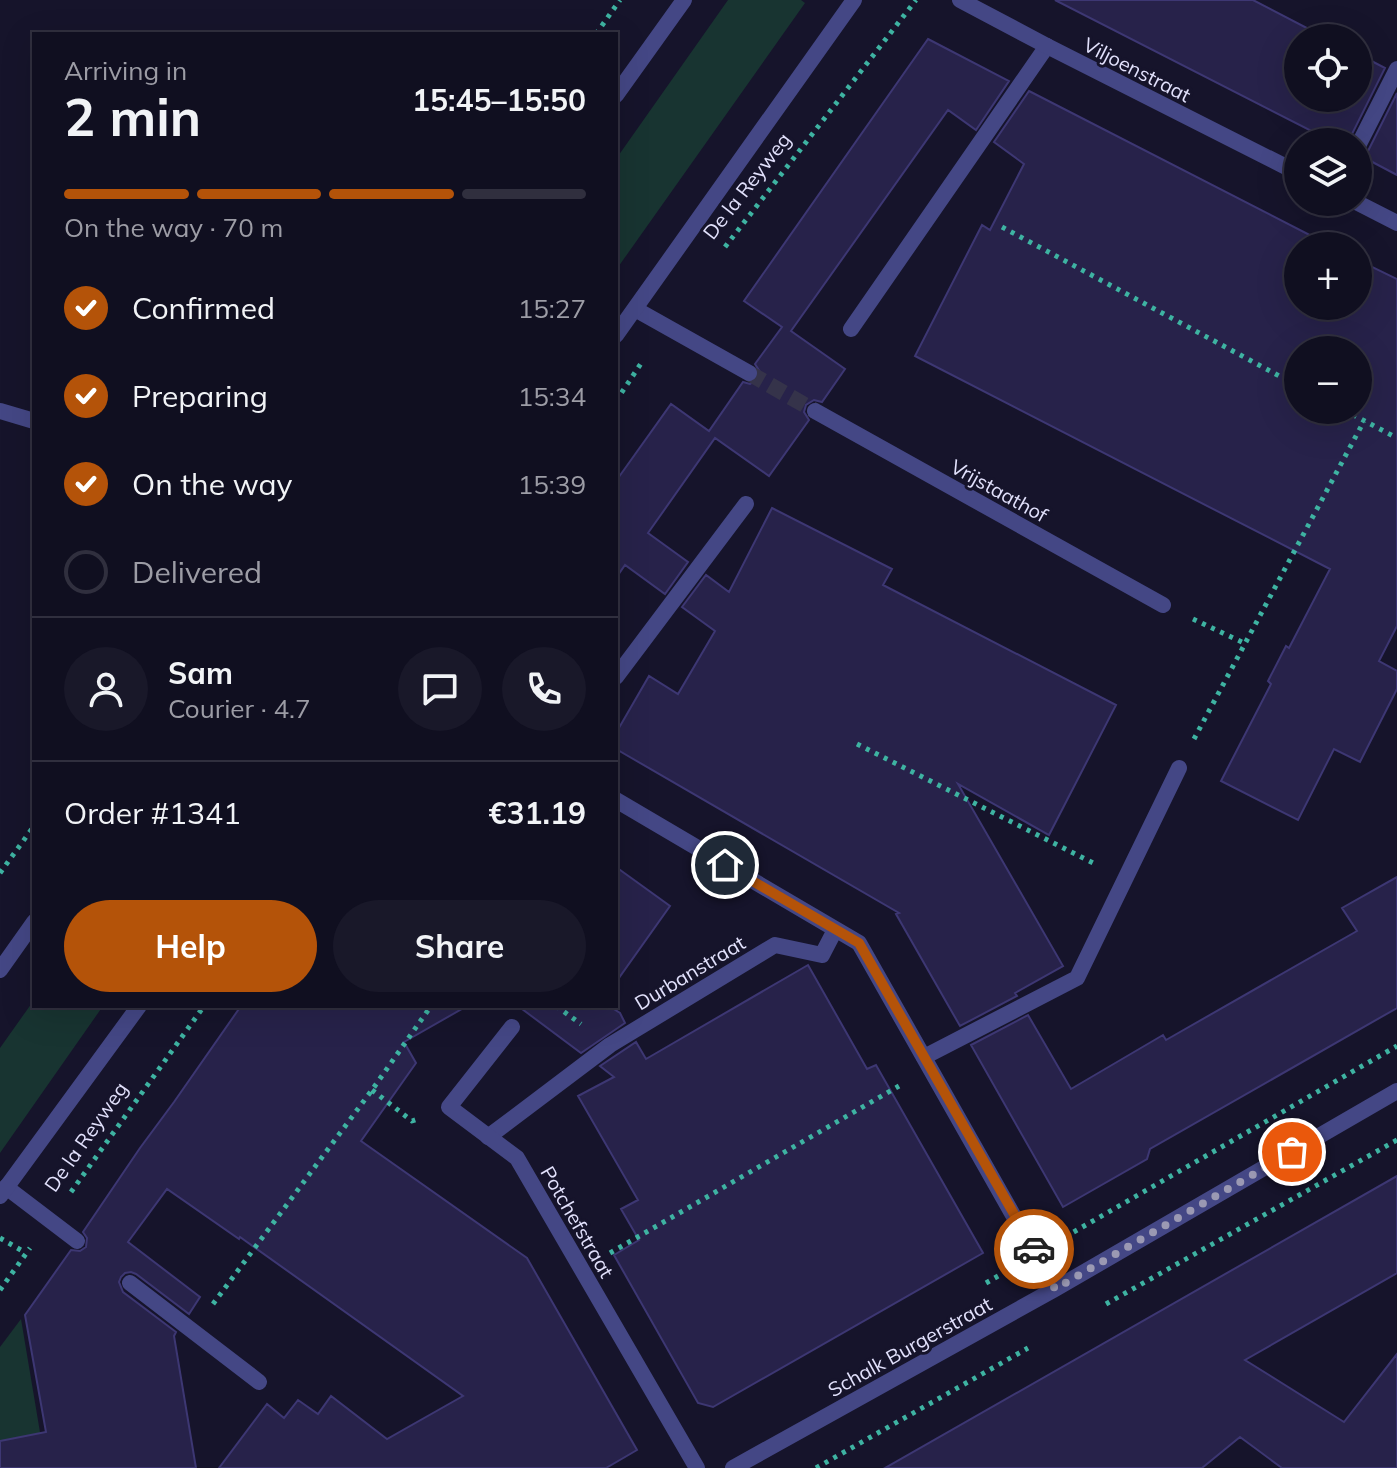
<!DOCTYPE html>
<meta charset="utf-8">
<style>
body{margin:0;font-family:Mulish,sans-serif;background:#191829;color:#f1f3f6;height:100vh;display:flex;flex-direction:column;font-size:30px;white-space:nowrap}
*{box-sizing:border-box;margin:0}
p{font-size:26px;color:#9c9ca5}
.icon{flex:none;width:44px;height:44px;fill:none;stroke:currentColor;stroke-width:2;stroke-linecap:round;stroke-linejoin:round}
.map{position:relative;flex:1;overflow:hidden}
.sheet{position:absolute;left:32px;top:32px;width:586px;height:976px;display:flex;flex-direction:column;background:#100f20;border-radius:0px;box-shadow:0 8px 32px #0002,0 0 0 2px #302f3e}
.sheet>*{flex:none}
.controls{position:absolute;left:1284px;top:24px;display:grid;gap:16px}
.controls a{display:grid;place-items:center;width:88px;height:88px;border-radius:50%;background:#100f20;box-shadow:0 8px 32px #0002,0 0 0 2px #302f3e;font-size:40px}
.pin{position:absolute;display:grid;place-items:center;width:68px;height:68px;color:#fff;margin:-34px;border:4px solid #fff;border-radius:50%;box-shadow:0 2px 8px #0007}
.courier{position:absolute;display:grid;place-items:center;width:80px;height:80px;margin:-40px;border:6px solid #b45309;border-radius:50%;background:#fff;color:#222;box-shadow:0 2px 10px #0007}
.headline em{font-style:normal;font-weight:700}
.headline div{display:flex;flex-direction:column-reverse}
.headline{display:flex;align-items:center;justify-content:space-between;height:136px;padding:0 32px}
h1{font-size:52px;font-weight:700;line-height:60px}
.bar{display:grid;grid-template-columns:repeat(4,1fr);gap:12px 8px;align-content:center;height:96px;padding:0 32px}
.bar i{height:10px;border-radius:6px;background:#302f3e}
.bar .on{background:#b45309}
.bar p{grid-column:span 4}
.line{display:flex;align-items:center;gap:20px;padding:0 32px;border-top:2px solid #302f3e}
.line div{flex:1}
.round{display:grid;place-items:center;flex:none;width:84px;height:84px;border-radius:42px;background:#191829}
ol{padding:0 32px;list-style:none}
li{display:flex;align-items:center;gap:24px;height:88px}
li p{margin-inline-start:auto}
li .icon{padding:8px;border-radius:50%;background:#b45309;color:#fff;stroke-width:4}
li:last-child{color:#9c9ca5}
li i{width:44px;height:44px;border:4px solid #302f3e;border-radius:50%}
.cta{display:flex;gap:16px;margin-top:auto;padding:16px 32px}
.cta a{flex:1;height:92px;border-radius:48px;background:#b45309;color:#fff;font-size:32px;font-weight:700;line-height:92px;text-align:center}
.cta a+a{background:#191829;color:#f1f3f6}
.map>svg:first-child{display:block}
</style>
<div class="map">
<svg width="1397" height="1468" viewBox="0 0 1397 1468">
<rect width="100%" height="100%" fill="#16142b"/>
<!-- green -->
<path fill="#183431" d="M728 0H801L805 3 616 270V159Z
M34 1000V1006H103L0 1153V1048Z
M21 1319 46 1468H0V1347Z"/>
<!-- building -->
<path fill="#27224a" stroke="#3d3773" stroke-width="2" fill-rule="evenodd" d="M1055 0H1253L1326 38H1298V98H1358V54L1385 68 1348 142H1333Z
M928 39 1009 81 976 130 948 110 791 331 845 369 822 402 814 400 806 405 804 412 809 420 769 476 715 438 648 533 688 562 665 594 625 565 616 578V481L671 404 709 431 743 382 750 384 758 379 760 372 755 364 782 327 744 301Z
M1029 91 1331 246H1298V306H1358V260L1397 279V626L1379 661 1397 671V689L1360 762 1334 749 1298 820 1221 781 1271 684 1268 681 1286 646 1289 648 1330 569 915 356 982 225 990 230 1024 164 994 142ZM1298 350H1358V410H1298Z
M1397 93V175L1361 156 1368 151Z
M772 508 892 569 883 585 1116 705 1049 835 958 784 1063 966 1015 993 1017 996 960 1026 896 914 899 913 616 749V733L649 676 678 694 715 631 682 607 706 575 729 592Z
M616 867 670 906 616 982Z
M1397 877V1008L1150 1149 1147 1159 1063 1207 971 1045 1028 1015 1071 1089 1163 1035 1166 1040 1357 931 1342 908Z
M808 965 867 1069 876 1065 983 1253 713 1407 698 1403 614 1255 639 1240 621 1209 638 1200 578 1096 614 1077 600 1066 636 1042 646 1059Z
M241 1006H467L404 1042 416 1063 361 1141 527 1258 637 1450 606 1468H219L267 1404 284 1418 298 1400 318 1414 331 1396 387 1439 463 1396 240 1237 239 1239 167 1189 128 1242 200 1297 189 1314 136 1274 131 1272 125 1273 121 1277 119 1282 123 1292 176 1332 174 1336 196 1468H0V1441L46 1432 25 1315 71 1250 80 1251 86 1247 87 1238 83 1232 140 1148 174 1102Z
M518 1006H609L620 1013 625 1023 581 1053Z
M1397 1176V1273L1245 1360 1344 1422 1397 1354V1468H1282L1240 1437 1202 1468H885Z"/>
<g fill="none" stroke-linecap="round" stroke-linejoin="round">
<!-- minor-tunnel -->
<path stroke="#35334a" stroke-width="16" stroke-dasharray="16 8" stroke-linecap="butt" d="M749 373 815 411"/>
<!-- path -->
<path stroke="#3eb3a2" stroke-width="5" stroke-dasharray="4 6" stroke-linecap="butt" d="M596 34 620 0
M1002 227 1298 386
M725 247 916 0
M616 401 642 362
M1344 410 1397 438
M1193 619 1244 643
M1194 739 1364 421
M857 744 1095 864
M0 873 34 826
M556 1006 581 1024
M372 1090 412 1121 418 1119
M71 1192 204 1006
M1065 1237 1397 1046
M0 1238 26 1253
M610 1253 899 1086
M986 1283 1005 1272
M0 1290 30 1248
M213 1304 372 1090 431 1006
M1106 1304 1397 1140
M816 1468 1028 1348"/>
<!-- service -->
<path stroke="#444785" stroke-width="16" d="M1358 146 1397 69
M851 329 1047 46
M616 677 746 504
M924 1057 1077 978 1179 768
M6 1187 77 1241
M130 1283 259 1382"/>
<!-- pedestrian -->
<path stroke="#444785" stroke-width="16" d="M488 1137 610 1045 775 945 822 955 835 930"/>
<!-- minor -->
<path stroke="#444785" stroke-width="16" d="M960 0 1047 46 1298 173
M1356 202 1397 223
M635 309 749 373
M0 411 34 421
M815 411 1163 605
M616 800 859 943 1055 1289
M512 1027 449 1107 517 1158 697 1468
M733 1468 1055 1289 1397 1091"/>
<!-- tertiary -->
<path stroke="#444785" stroke-width="16" d="M616 95 684 0
M616 335 854 0
M0 970 34 922
M0 1196 139 1006"/>
</g>
<g fill="none" stroke-linecap="round" stroke-linejoin="round">
<!-- done -->
<path stroke="#9b99b3" stroke-width="8" stroke-dasharray="0 14.4" d="M1034 1249 1055 1289 1292 1152"/>
<!-- route -->
<path stroke="#b45309" stroke-width="10" d="M725 865 859 943 1034 1249"/>
</g>
<g text-anchor="middle" stroke-width="6" stroke-linejoin="round" paint-order="stroke">
<!-- street labels -->
<g font-size="20" fill="#e2e1fc" stroke="#16142b">
<text transform="translate(1137 70) rotate(27)" y="7">Viljoenstraat</text>
<text transform="translate(747 186) rotate(-52)" y="7">De la Reyweg</text>
<text transform="translate(999 491) rotate(29)" y="7">Vrijstaathof</text>
<text transform="translate(690 973) rotate(-31)" y="7">Durbanstraat</text>
<text transform="translate(86 1137) rotate(-55)" y="7">De la Reyweg</text>
<text transform="translate(577 1222) rotate(60)" y="7">Potchefstraat</text>
<text transform="translate(910 1347) rotate(-29)" y="7">Schalk Burgerstraat</text>
</g>
</g>
</svg>
<div class="controls">
<a><svg class="icon" aria-label="locate" viewBox="0 0 24 24"><circle cx="12" cy="12" r="6"/><path d="M12 2v4M12 18v4M2 12h4M18 12h4"/></svg></a>
<a><svg class="icon" aria-label="layers" viewBox="0 0 24 24"><path d="M12 4l9 5-9 5-9-5zM3 14l9 5 9-5"/></svg></a>
<a>+</a>
<a>−</a>
</div>
<div class="pin" style="left:1292px;top:1152px;background:#ea580c"><svg class="icon" aria-label="bag" viewBox="0 0 24 24"><path d="M5 8h14l-1 12H6zM9 8a3 3 0 0 1 6 0"/></svg></div>
<div class="pin" style="left:725px;top:865px;background:#1f2937"><svg class="icon" aria-label="home" viewBox="0 0 24 24"><path d="M3 11l9-7 9 7M6 9v11h12V9"/></svg></div>
<div class="courier" style="left:1034px;top:1249px"><svg class="icon" aria-label="car" viewBox="0 0 24 24"><path d="M5 17H2v-5l4-1 3-4h7l3 4 3 1v5h-3M9 17h6M6 11h13"/><circle cx="7" cy="17" r="2"/><circle cx="17" cy="17" r="2"/></svg></div>
<section class="sheet">
<div class="headline"><div><h1>2 min</h1><p>Arriving in</p></div><em>15:45–15:50</em></div>
<div class="bar"><i class="on"></i><i class="on"></i><i class="on"></i><i></i><p>On the way · 70 m</p></div>
<ol>
<li><svg class="icon" aria-label="check" viewBox="0 0 24 24"><path d="M5 12l5 5 9-10"/></svg>Confirmed<p>15:27</p></li>
<li><svg class="icon" aria-label="check" viewBox="0 0 24 24"><path d="M5 12l5 5 9-10"/></svg>Preparing<p>15:34</p></li>
<li><svg class="icon" aria-label="check" viewBox="0 0 24 24"><path d="M5 12l5 5 9-10"/></svg>On the way<p>15:39</p></li>
<li><i></i>Delivered</li>
</ol>
<div class="line" style="height:144px"><a class="round"><svg class="icon" aria-label="person" viewBox="0 0 24 24"><circle cx="12" cy="8" r="4"/><path d="M4 21q1-7 8-7t8 7"/></svg></a><div><b>Sam</b><p>Courier · 4.7</p></div><a class="round"><svg class="icon" aria-label="chat" viewBox="0 0 24 24"><path d="M4 5h16v11H9l-5 4z"/></svg></a><a class="round"><svg class="icon" aria-label="phone" viewBox="0 0 24 24"><path d="M5 4h4l2 5-3 2q2 4 5 5l2-3 5 2v4C11 20 4 13 5 4z"/></svg></a></div>
<div class="line" style="height:104px"><div>Order #1341</div><b>€31.19</b></div>
<div class="cta"><a>Help</a><a>Share</a></div>
</section>
</div>
